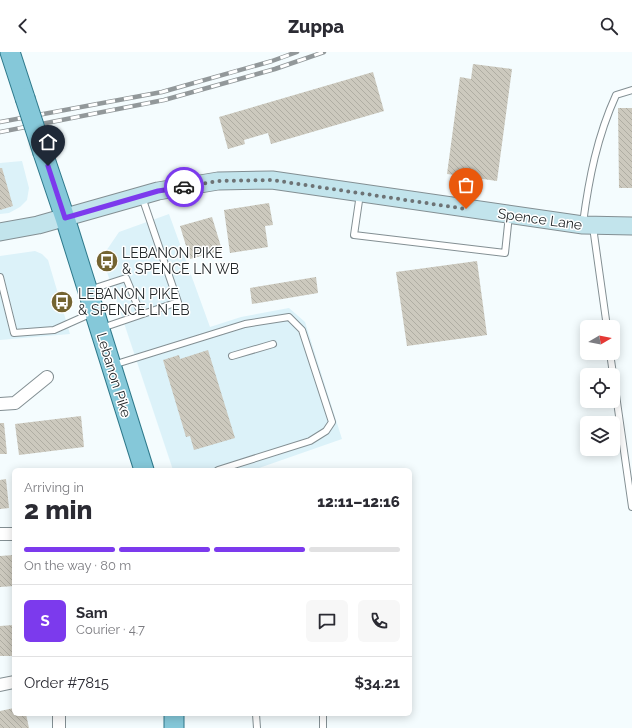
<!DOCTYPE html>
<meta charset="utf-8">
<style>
body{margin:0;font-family:Raleway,sans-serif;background:#f7f7f7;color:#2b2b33;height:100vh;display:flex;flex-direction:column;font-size:15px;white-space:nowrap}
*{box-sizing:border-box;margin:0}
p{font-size:13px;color:#7c7c81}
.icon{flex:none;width:22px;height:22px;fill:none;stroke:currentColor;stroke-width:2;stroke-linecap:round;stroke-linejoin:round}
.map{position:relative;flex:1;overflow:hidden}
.drawer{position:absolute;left:12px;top:416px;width:400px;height:248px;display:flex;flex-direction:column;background:#fff;border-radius:6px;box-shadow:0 2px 10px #0003}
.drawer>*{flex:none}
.needle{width:26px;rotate:80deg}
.fabs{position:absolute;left:580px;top:268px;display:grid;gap:8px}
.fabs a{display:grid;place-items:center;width:40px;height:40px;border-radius:6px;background:#fff;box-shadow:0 2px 10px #0003;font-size:20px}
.pin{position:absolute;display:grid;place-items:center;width:34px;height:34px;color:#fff;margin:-41px -17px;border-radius:50% 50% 50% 0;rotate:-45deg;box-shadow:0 0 4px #0007}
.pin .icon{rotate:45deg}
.courier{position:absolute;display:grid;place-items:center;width:40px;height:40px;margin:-20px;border:3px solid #7c3aed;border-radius:50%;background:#fff;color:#222;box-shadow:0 1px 5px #0007}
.overview em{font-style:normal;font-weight:800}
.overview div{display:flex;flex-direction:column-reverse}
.overview{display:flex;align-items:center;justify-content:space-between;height:68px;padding:0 12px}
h1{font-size:26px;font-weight:800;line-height:30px}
.bar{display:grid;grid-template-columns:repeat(4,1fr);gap:6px 4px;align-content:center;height:48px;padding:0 12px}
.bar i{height:5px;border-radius:3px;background:#e1e1e2}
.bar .selected{background:#7c3aed}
.bar p{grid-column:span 4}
.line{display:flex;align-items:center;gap:10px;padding:0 12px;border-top:1px solid #e1e1e2}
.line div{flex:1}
.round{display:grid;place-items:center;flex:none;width:42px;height:42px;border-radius:6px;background:#f7f7f7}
header{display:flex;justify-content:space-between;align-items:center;height:52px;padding:0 12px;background:#fff;font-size:18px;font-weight:800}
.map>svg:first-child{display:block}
</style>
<header><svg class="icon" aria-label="back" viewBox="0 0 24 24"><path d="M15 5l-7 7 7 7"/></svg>Zuppa<svg class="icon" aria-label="search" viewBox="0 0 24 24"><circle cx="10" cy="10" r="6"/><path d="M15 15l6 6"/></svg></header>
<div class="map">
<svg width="632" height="676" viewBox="0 0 632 676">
<defs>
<pattern id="building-back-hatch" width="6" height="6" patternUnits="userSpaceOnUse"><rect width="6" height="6" fill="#ccc9be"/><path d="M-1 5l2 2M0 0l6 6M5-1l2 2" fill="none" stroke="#afada3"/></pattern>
</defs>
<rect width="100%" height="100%" fill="#f4fcfe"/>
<!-- built -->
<path fill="#dcf2f9" d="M22 109 29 136 27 148 20 155 9 161 0 162V111Z
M169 162 210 275 241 265 289 256 305 270 342 387 253 418H173L102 205 119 180Z
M35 199 42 202 48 208 70 282 0 288V204Z"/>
<!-- building -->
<path fill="url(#building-back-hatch)" d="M473 12 512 17 497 129 447 122 460 25 471 27Z
M373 20 384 59 271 92 268 81 244 88 245 92 228 97 219 65Z
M618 56H632V136H619Z
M0 116H2L13 154 0 158Z
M269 151 273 173 265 174 268 195 230 201 224 158Z
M212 165 222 198 190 207 180 174Z
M477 209 487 283 407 294 396 220Z
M316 225 318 241 252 252 250 236Z
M208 298 235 386 194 398 190 384 186 385 163 308 179 303 180 307Z
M81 364 84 395 19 403 15 372Z
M0 371H4L7 402H0Z
M6 427 9 456 0 457V428Z
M14 503V534L0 535V504Z
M14 573V604H0V574Z
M14 656V662H26L29 676H0V659Z"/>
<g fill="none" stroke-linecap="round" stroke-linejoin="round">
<!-- lane casing -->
<g stroke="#838f93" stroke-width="8">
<path id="lane" d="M360 142 354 183 505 201 509 163
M583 171C589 126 597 85 616 43L632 38
M593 175 607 275
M0 225 14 281 54 278 92 261
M89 238 126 226 141 262
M102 276 178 250 142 145
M610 301 632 455
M232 304 273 292
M113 313 245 272 289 265 302 278 332 370 326 379 310 389 218 418
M256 662 257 676
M323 662V676"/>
</g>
<!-- street casing -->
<g stroke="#838f93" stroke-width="14">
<path id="street" d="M0 352 15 351 47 325
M0 482H14
M0 633 14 630
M59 676V662"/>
</g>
<!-- secondary casing -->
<g stroke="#838f93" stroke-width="19">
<path id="secondary" d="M0 180 38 173 158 139 218 129 272 128 583 173 632 174"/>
</g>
<!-- primary casing -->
<g stroke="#2e798b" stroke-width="21">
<path id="primary" d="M10 0 25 46
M43 101 65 166 144 418
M174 676V662"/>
</g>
<!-- lane -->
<use href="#lane" stroke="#fff" stroke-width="6"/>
<!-- street -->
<use href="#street" stroke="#fff" stroke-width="12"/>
<!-- secondary -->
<use href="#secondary" stroke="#c2e4ec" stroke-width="17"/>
<!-- primary -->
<use href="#primary" stroke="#85c8d9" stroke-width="19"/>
<!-- rail casing -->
<g stroke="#92989a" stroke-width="4.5">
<path id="rail" d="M0 70 162 40 272 9 297 0
M0 80 164 48 275 17 324 0"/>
</g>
<!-- rail -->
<use href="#rail" stroke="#fff" stroke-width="3" stroke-dasharray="9" stroke-linecap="butt"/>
<!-- primary-bridge casing -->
<g stroke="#2e798b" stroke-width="21" stroke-linecap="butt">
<path id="primary-bridge" d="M25 46 43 101"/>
</g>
<!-- primary-bridge -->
<use href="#primary-bridge" stroke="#85c8d9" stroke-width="19"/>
</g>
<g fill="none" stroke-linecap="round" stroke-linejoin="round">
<!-- done -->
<path stroke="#6d7375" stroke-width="4" stroke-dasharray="0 7.2" d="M184 135 218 129 272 128 466 157"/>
<!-- route -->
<path stroke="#7c3aed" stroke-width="5" d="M48 114 65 166 158 139 184 135"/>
</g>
<!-- icons -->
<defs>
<g id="bus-disc" transform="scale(1.15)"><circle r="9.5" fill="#746431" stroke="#fff"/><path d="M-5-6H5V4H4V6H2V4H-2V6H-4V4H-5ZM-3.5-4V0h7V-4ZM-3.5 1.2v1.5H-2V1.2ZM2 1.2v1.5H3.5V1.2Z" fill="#fff"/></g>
</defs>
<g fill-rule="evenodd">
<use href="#bus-disc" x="107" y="209"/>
<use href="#bus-disc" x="62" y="250"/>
</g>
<g text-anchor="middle" stroke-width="3" stroke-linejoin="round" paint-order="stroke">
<!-- street labels -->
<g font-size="14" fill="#24292b" stroke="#fff">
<text transform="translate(540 167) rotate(8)" y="5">Spence Lane</text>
<text transform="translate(114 323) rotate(73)" y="5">Lebanon Pike</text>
</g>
<!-- poi labels -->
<g font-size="14" fill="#24292b" stroke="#fff" text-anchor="start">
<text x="122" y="206">LEBANON PIKE<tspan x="122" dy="16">&amp; SPENCE LN WB</tspan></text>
<text x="78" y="247">LEBANON PIKE<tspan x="78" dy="16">&amp; SPENCE LN EB</tspan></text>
</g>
</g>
</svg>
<div class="fabs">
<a><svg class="needle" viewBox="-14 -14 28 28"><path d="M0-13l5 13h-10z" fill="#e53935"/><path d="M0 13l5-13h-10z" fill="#7c7c81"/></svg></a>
<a><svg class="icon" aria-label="locate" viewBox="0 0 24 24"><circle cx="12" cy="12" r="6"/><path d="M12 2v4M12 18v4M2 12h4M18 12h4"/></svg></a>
<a><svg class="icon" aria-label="layers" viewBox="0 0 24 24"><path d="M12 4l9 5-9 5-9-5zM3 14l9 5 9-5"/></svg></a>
</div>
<div class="pin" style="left:466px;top:157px;background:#ea580c"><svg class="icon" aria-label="bag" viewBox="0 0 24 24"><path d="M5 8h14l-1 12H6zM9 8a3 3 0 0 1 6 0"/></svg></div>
<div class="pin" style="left:48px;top:114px;background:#1f2937"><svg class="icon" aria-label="home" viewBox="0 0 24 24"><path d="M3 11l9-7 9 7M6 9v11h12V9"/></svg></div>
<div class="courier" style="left:184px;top:135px"><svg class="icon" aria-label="car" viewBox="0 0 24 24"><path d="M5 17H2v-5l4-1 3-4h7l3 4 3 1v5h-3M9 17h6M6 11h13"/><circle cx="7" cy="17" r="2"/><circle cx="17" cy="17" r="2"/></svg></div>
<section class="drawer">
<div class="overview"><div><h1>2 min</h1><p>Arriving in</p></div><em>12:11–12:16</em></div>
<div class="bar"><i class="selected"></i><i class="selected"></i><i class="selected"></i><i></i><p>On the way · 80 m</p></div>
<div class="line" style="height:72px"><b class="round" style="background:#7c3aed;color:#fff">S</b><div><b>Sam</b><p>Courier · 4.7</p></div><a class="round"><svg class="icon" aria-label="chat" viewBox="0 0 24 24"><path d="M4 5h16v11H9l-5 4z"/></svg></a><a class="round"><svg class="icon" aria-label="phone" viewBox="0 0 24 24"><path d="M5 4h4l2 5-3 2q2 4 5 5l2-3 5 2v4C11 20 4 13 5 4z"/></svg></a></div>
<div class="line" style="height:52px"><div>Order #7815</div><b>$34.21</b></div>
</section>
</div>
